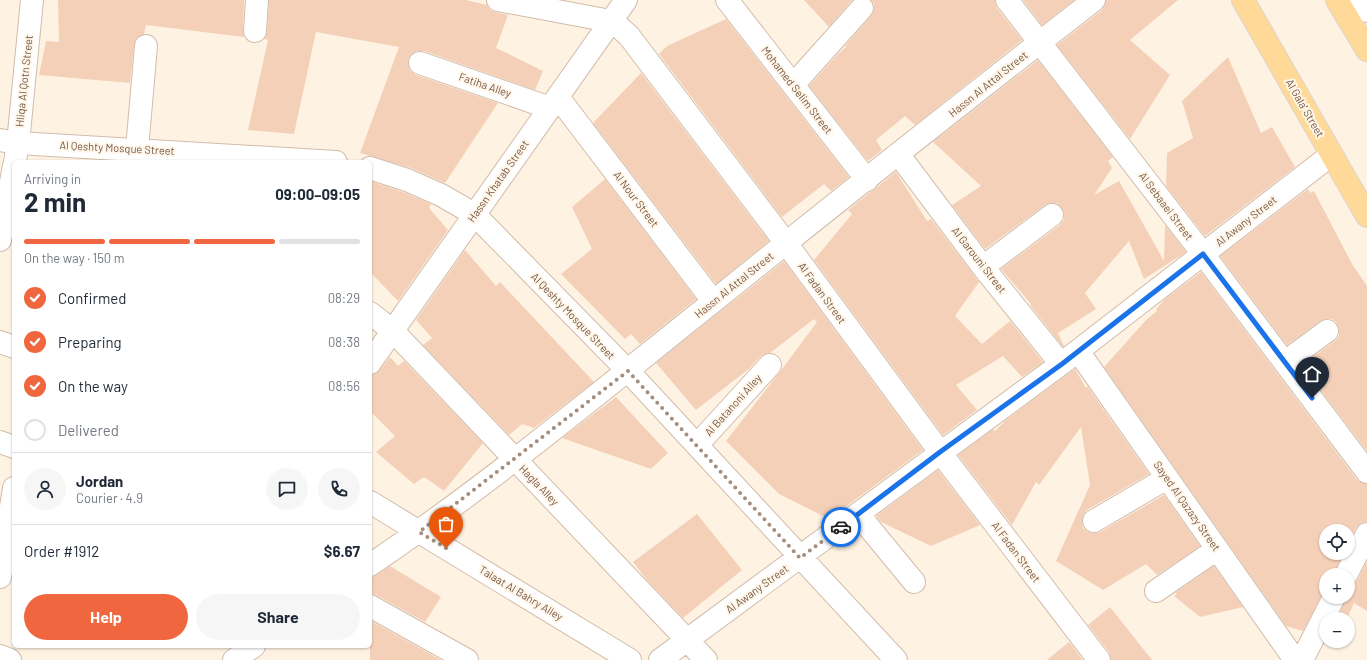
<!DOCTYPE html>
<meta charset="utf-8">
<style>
body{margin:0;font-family:Barlow,sans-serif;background:#f6f6f7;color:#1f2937;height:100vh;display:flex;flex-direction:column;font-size:15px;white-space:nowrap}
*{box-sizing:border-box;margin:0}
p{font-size:13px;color:#747a83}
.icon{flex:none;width:22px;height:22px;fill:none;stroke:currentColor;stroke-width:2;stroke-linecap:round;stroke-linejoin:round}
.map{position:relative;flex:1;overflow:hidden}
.side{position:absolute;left:12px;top:160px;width:360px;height:488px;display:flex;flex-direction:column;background:#fff;border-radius:6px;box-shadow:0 1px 3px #0004}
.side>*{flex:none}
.buttons{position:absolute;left:1319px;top:524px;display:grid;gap:8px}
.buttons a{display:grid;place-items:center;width:36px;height:36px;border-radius:50%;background:#fff;box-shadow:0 1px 3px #0004;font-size:20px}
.pin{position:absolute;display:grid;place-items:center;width:34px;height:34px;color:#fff;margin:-41px -17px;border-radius:50% 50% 50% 0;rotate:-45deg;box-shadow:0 0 4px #0007}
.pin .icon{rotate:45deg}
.courier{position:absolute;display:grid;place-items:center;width:40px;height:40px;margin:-20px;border:3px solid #1a73e8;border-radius:50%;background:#fff;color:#222;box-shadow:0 1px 5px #0007}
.overview em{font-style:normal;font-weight:700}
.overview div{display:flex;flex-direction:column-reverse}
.overview{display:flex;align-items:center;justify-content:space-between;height:68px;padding:0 12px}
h1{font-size:26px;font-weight:700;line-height:30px}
.bar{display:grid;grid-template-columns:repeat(4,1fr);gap:6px 4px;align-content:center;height:48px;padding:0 12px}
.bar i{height:5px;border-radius:3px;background:#e0e1e3}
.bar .current{background:#f0673f}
.bar p{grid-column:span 4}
.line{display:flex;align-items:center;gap:10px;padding:0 12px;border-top:1px solid #e0e1e3}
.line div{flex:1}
.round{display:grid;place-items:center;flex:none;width:42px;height:42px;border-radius:21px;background:#f6f6f7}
ol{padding:0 12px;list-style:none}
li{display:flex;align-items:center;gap:12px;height:44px}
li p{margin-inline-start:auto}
li .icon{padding:4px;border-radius:50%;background:#f0673f;color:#fff;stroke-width:4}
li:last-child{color:#747a83}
li i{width:22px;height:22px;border:2px solid #e0e1e3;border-radius:50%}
.action{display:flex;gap:8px;margin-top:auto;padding:8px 12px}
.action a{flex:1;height:46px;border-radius:24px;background:#f0673f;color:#fff;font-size:16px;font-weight:700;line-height:46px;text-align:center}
.action a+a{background:#f6f6f7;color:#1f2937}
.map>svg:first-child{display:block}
</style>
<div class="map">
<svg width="1367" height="660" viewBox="0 0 1367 660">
<rect width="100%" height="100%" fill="#fef3e2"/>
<!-- building -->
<path fill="#f5d0b8" d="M58 0H244L243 30 244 37 146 25 144 34 136 39 134 45 130 83 39 75 46 41 59 42Z
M269 0H466L487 5 490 10 495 12 508 15 496 48 543 71 535 90 424 51H417L412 54 408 59V65L410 71 416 75 498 103 445 183 411 168 360 153 399 47 316 32 294 134 248 130 268 40 264 39 267 32Z
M804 0H852L829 27Z
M871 0H995L997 8 1022 40 915 125 905 116 876 140 882 150 868 161 809 86 838 54 846 47 845 46 871 16 874 10V4Z
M1023 0H1074L1042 25Z
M1106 0H1178L1130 40 1170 75 1130 139 1057 45 1102 10 1105 5Z
M726 19 849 177 831 191 824 184 782 217 659 54 667 46Z
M1228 57 1261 133 1272 127 1295 167 1205 236 1166 186 1167 153 1193 138 1182 101Z
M1038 60 1113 157 1108 161 1112 168 1094 195 1119 181 1164 261 1165 225 1186 252 1144 279 1129 241 1085 293 1096 309 1058 333 1064 346 1063 347 1030 305 1031 304 1001 269 1060 225 1064 220V213L1062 208 1057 203H1050L1045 205 985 249 952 205 981 186 933 142Z
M641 73 769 241 716 284 593 123Z
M896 172 927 221 931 219 979 282 955 316 982 344 1010 321 1043 362 1022 377 1003 356 956 385 977 410 943 435 814 260 852 214 848 210Z
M605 179 696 299 640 344 631 334 625 339 561 274 592 249 572 207Z
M370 181 403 192 431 204 429 208 448 230 398 301 370 272Z
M1308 189 1310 193 1314 191 1352 264 1367 286V451L1302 365 1335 341 1339 336V330L1337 323 1332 319H1325L1320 321 1287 345 1220 256Z
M465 250 496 286 500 282 594 382 534 428 522 424 509 435 423 345 432 338 416 320Z
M784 261 923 450 829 519 779 494 726 441 779 373 817 322 814 319 770 353 761 356 750 368 696 410 656 363Z
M1201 272 1357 480 1362 483 1367 484V522L1361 523 1356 528 1348 544V531H1326V553H1343L1334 575H1326V588L1303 631 1286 626 1104 367 1147 319 1157 311 1156 309 1165 299Z
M390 357 398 366 404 361 483 443 444 491 424 477 414 484 376 452 395 436 370 411V375L376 374 380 370Z
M1075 369 1086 388 1087 386 1149 474 1087 510 1083 515 1082 521 1083 528 1088 532 1094 533 1100 532 1164 495 1200 546 1157 575 1146 564 1103 590 1056 561 1090 485 1081 427 1039 485 1036 482 1012 525 958 455 993 429 995 431 1006 420Z
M616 397 668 453 651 469 562 438Z
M938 470 980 525 931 546 881 522 876 516Z
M697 514 742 570 683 618 647 580 633 562Z
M1367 561V611L1354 603 1347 619H1337L1346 597H1348V587L1353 585 1357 581Z
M390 566 441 597 425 622 376 595 370 594V577L377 575Z
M1214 566 1243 607 1200 617 1174 596 1177 594 1175 593Z
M1110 607 1152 660H1111L1109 652 1088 625Z
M371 621 441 660H370V623Z
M1069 642 1083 660H1047Z"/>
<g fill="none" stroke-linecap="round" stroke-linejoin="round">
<!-- minor casing -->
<g stroke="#d2bcab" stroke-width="24">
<path id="minor" d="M498 0 605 20 618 26 629 36 786 243 940 452 1099 660
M727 0 867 180
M1007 0 1203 254 1367 472
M1361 0 1367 11
M255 31 257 0
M420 63 550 108
M793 85 862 8
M558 97 713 301
M0 140 18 143 336 162
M137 149 146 46
M899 155 983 267 1061 364
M15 162 18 143 32 0
M370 168 407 180 441 195 474 214 628 371 896 660
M0 240 14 166
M983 267 1052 215
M370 313 393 331 706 660
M0 342 14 347
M1078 351 1295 660
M1285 362 1327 331
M370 363 626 0
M0 442 14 447
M697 445 770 365
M370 502 630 660
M858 514 914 582
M1094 521 1167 478
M370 565C490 484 601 391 714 301 840 199 967 99 1094 0
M1346 575 1367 534
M0 577 14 488
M1156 591 1217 549
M370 606 467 660
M0 656 10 660
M234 660 254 646
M660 660 1061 364 1331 155
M1302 660 1334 597"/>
</g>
<!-- major casing -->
<g stroke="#dcd4cf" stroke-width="24">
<path id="major" d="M1243 0 1367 216
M1337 0 1367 50"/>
</g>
<!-- minor -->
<use href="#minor" stroke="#fff" stroke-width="22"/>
<!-- major -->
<use href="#major" stroke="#ffd998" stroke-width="22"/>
</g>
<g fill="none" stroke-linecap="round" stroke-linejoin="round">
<!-- done -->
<path stroke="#a68e7d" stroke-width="4" stroke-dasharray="0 7.2" d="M446 548 419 532 628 371 800 558 841 527"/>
<!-- route -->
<path stroke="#1a73e8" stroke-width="5" d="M841 527 940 452 1062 364 1203 254 1312 398"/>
</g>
<g text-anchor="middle" stroke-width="4" stroke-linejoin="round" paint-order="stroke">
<!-- street labels -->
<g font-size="11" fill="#775847" stroke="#fff7ea">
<text transform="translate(24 81) rotate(-84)" y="4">Hliqa Al Qotn Street</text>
<text transform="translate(988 84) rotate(-39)" y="4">Hassn Al Attal Street</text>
<text transform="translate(485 85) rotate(19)" y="4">Fatiha Alley</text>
<text transform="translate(797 90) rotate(52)" y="4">Mohamed Selim Street</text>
<text transform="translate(1305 108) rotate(60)" y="4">Al Gala' Street</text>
<text transform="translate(117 148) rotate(3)" y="4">Al Qeshty Mosque Street</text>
<text transform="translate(498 181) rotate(-55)" y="4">Hassn Khatab Street</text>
<text transform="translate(636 199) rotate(53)" y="4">Al Nour Street</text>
<text transform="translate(1166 206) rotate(53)" y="4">Al Sebaaei Street</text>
<text transform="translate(1246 221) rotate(-38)" y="4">Al Awany Street</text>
<text transform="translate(979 260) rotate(52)" y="4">Al Garouni Street</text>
<text transform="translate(734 285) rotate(-39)" y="4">Hassn Al Attal Street</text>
<text transform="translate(822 293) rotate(54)" y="4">Al Fadan Street</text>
<text transform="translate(573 316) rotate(46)" y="4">Al Qeshty Mosque Street</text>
<text transform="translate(733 405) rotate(-48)" y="4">Al Batanoni Alley</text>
<text transform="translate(539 485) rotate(46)" y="4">Hagla Alley</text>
<text transform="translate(1187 506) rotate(55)" y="4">Sayed Al Qazazy Street</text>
<text transform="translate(1016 552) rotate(53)" y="4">Al Fadan Street</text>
<text transform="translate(757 589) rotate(-36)" y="4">Al Awany Street</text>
<text transform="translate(521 593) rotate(31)" y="4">Talaat Al Bahry Alley</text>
</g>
</g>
</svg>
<div class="buttons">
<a><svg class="icon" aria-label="locate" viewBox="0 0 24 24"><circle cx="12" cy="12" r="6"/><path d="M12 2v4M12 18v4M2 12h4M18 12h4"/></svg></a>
<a>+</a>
<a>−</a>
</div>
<div class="pin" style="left:446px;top:548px;background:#ea580c"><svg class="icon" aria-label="bag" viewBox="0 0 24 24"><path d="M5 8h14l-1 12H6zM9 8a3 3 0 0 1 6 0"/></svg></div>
<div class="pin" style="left:1312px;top:398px;background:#1f2937"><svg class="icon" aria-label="home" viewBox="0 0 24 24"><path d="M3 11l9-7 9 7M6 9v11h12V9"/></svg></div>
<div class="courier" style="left:841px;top:527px"><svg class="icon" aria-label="car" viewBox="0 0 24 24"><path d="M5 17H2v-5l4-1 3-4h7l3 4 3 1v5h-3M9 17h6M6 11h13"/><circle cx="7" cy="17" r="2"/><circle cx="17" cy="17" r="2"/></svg></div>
<section class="side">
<div class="overview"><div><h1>2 min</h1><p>Arriving in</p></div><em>09:00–09:05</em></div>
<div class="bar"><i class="current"></i><i class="current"></i><i class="current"></i><i></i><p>On the way · 150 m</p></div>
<ol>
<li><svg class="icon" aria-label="check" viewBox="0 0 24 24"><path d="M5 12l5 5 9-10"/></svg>Confirmed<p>08:29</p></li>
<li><svg class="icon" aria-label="check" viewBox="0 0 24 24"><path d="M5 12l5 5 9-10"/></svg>Preparing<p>08:38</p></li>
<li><svg class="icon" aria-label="check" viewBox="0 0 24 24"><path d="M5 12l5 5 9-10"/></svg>On the way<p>08:56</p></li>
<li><i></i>Delivered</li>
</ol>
<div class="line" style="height:72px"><a class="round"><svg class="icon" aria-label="person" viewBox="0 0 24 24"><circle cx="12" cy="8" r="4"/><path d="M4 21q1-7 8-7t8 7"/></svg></a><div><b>Jordan</b><p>Courier · 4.9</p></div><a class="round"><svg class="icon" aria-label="chat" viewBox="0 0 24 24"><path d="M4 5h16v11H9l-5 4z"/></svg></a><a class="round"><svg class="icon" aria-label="phone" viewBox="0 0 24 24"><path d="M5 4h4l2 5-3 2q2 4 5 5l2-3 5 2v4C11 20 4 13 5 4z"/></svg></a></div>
<div class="line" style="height:52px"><div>Order #1912</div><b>$6.67</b></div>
<div class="action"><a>Help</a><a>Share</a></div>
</section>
</div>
